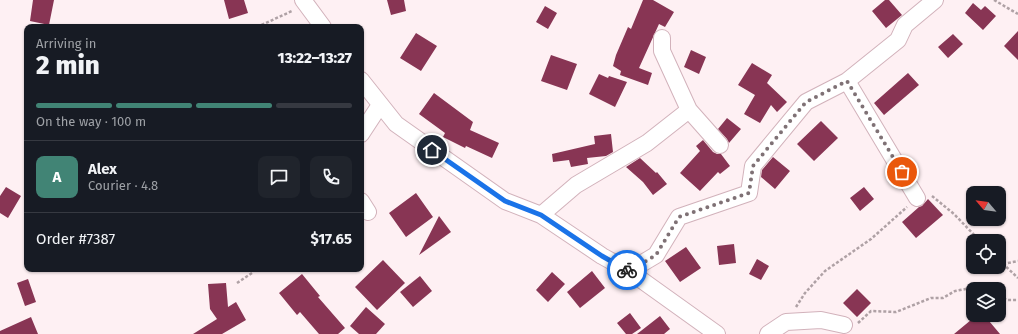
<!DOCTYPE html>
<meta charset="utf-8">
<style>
body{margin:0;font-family:"Fira Sans",sans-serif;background:#20242c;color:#f1f3f6;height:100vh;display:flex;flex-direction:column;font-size:15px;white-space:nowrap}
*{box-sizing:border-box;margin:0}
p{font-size:13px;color:#9ea1a6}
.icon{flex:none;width:22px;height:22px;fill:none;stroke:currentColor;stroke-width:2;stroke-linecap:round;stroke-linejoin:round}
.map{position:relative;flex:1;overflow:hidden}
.drawer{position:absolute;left:24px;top:24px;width:340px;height:248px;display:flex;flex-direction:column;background:#171b24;border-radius:8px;box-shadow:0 1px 3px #0004}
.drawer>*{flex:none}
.needle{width:26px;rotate:299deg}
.buttons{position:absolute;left:966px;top:186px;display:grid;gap:8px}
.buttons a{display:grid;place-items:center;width:40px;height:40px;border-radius:8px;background:#171b24;box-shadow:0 1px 3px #0004;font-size:20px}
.pin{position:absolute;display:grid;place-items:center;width:34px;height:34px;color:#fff;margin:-17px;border:2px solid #fff;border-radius:50%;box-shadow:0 1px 4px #0007}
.courier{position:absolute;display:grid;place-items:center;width:40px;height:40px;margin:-20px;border:3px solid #1a73e8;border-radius:50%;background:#fff;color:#222;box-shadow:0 1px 5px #0007}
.head em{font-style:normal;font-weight:800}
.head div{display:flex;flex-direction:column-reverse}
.head{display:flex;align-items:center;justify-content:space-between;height:68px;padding:0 12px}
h1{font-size:26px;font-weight:800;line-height:30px}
.bar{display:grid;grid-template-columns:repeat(4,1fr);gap:6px 4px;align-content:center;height:48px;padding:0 12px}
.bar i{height:5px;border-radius:3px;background:#363941}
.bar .active{background:#418475}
.bar p{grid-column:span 4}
.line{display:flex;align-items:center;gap:10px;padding:0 12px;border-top:1px solid #363941}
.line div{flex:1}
.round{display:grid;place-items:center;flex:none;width:42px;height:42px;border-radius:8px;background:#20242c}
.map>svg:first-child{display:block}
</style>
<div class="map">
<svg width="1018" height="334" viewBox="0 0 1018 334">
<rect width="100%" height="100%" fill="#fef0f3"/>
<!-- building -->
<path fill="#883554" d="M33 0H54L49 25 30 21Z
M224 0H244L248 13 229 19Z
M387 0H404L406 11 391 15Z
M643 0H653L674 12 665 27 659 24 639 68 652 73 648 85 620 75 621 71 613 66 616 55 628 27 631 29Z
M885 0H889L902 15 886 28 872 11Z
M973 3 981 10 985 6 996 16 983 30 965 13Z
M545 6 557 13 548 29 536 22Z
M1018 31V60L1004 46Z
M416 33 437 46 421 71 400 58Z
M953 34 963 44 948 58 938 47Z
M691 50 706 57 699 74 684 67Z
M551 55 577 64 567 90 541 81Z
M752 63 772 75 767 83 787 102 777 112 771 105 760 123 744 114 755 95 738 85Z
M908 73 919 85 884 115 874 103Z
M599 74 608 78 609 76 627 82 615 107 589 94Z
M434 93 473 122 470 130 499 143 492 158 466 146 465 148 443 137 445 133 419 114Z
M727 118 741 129 729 143 727 139 718 129Z
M821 121 838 138 814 161 797 144Z
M611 134 613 152 606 156 587 158 588 164 571 167 569 160 553 162 552 154 595 144 594 136Z
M703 140 713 152 717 154H721L730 166 720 174 718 172 700 191 680 173 700 151 696 146Z
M773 157 790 171 775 189 761 177 762 170Z
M640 158 656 173 657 172 667 184 653 195 643 182 626 167Z
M6 187 21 196 8 218 0 213V196Z
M864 187 874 199 860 211 850 198Z
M416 193 433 217 406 237 389 213Z
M928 199 943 215 916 238 902 222 919 207 922 206Z
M439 216 451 232 419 255Z
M734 244 736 263 719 265 717 246Z
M686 247 701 268 680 282 665 261Z
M757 259 769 266 761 280 749 274Z
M383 260 405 283 377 310 355 287Z
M592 271 605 288 580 308 567 292Z
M552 272 565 284 548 302 536 290Z
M302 274 320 296 318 297 345 328 338 334H319L300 312 297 315 279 293Z
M420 276 432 291 413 307 400 292Z
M28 279 36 302 25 306 17 283Z
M226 283 228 307 236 302 246 320 222 334H193L217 319 210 309 208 284Z
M857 289 871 303 857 317 843 303Z
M366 307 385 324 376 334H359L350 326Z
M630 313 641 328 632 334H626L617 323Z
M977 315H984L1000 334H954Z
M660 316 670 329 664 334H637Z
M31 317 38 334H0V331Z"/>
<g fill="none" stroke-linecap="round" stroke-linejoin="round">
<!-- minor casing -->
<g stroke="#d2b2bb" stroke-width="18">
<path id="minor" d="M303 0 323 27
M662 38V51L689 110 720 145
M361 80 396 124 505 201 541 215 602 256 629 271 717 334
M361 134 380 105
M917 198 847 81 898 40 905 25 935 0
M361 201 368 212
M541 215 576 185 647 143 689 110
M629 271 656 255 679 217 749 193 753 166 806 102 847 81
M768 334 786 322 821 320 844 325"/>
</g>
<!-- path -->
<path stroke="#afa1a5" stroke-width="2.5" stroke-dasharray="3 2" stroke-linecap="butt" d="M994 0 1018 14
M257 27 292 11
M932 196 954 214 980 241
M999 260 1018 278
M1003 264 1018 261
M237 283 252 273 253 269
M999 296 1007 300H1018
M796 307 805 293 825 271 871 239 907 207
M858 323 871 311 896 312 931 298H943L955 291 971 288 973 289"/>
<!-- minor -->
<use href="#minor" stroke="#fff" stroke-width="16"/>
</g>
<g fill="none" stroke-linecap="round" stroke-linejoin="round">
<!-- done -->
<path stroke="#7f7175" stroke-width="4" stroke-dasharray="0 7.2" d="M627 270 629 271 656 255 679 217 749 193 753 166 806 102 847 81 902 172"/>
<!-- route -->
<path stroke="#1a73e8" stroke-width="5" d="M432 150 505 201 541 215 602 256 627 270"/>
</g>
</svg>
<div class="buttons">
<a><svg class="needle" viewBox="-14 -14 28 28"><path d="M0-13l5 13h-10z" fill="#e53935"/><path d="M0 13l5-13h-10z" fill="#9ea1a6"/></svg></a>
<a><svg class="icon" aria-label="locate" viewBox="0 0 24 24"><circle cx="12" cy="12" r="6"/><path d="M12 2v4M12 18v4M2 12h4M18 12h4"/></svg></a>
<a><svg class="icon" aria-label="layers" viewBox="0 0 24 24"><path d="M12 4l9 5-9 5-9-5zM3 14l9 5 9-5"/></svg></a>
</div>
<div class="pin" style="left:902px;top:172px;background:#ea580c"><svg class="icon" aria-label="bag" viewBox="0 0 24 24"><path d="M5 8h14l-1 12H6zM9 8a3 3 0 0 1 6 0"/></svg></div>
<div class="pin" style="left:432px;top:150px;background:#1f2937"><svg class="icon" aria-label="home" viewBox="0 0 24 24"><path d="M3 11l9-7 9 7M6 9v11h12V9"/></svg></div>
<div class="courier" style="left:627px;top:270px"><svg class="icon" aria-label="bike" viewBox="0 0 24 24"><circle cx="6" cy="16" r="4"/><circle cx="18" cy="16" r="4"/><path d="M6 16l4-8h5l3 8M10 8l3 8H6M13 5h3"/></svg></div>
<section class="drawer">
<div class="head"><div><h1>2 min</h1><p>Arriving in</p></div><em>13:22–13:27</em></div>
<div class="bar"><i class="active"></i><i class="active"></i><i class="active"></i><i></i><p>On the way · 100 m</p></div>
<div class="line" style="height:72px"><b class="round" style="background:#418475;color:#fff">A</b><div><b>Alex</b><p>Courier · 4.8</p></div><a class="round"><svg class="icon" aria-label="chat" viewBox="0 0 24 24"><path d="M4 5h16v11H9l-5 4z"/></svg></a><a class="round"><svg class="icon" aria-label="phone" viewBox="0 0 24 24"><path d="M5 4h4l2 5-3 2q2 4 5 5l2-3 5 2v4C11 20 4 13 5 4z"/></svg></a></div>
<div class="line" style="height:52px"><div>Order #7387</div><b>$17.65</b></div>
</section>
</div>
